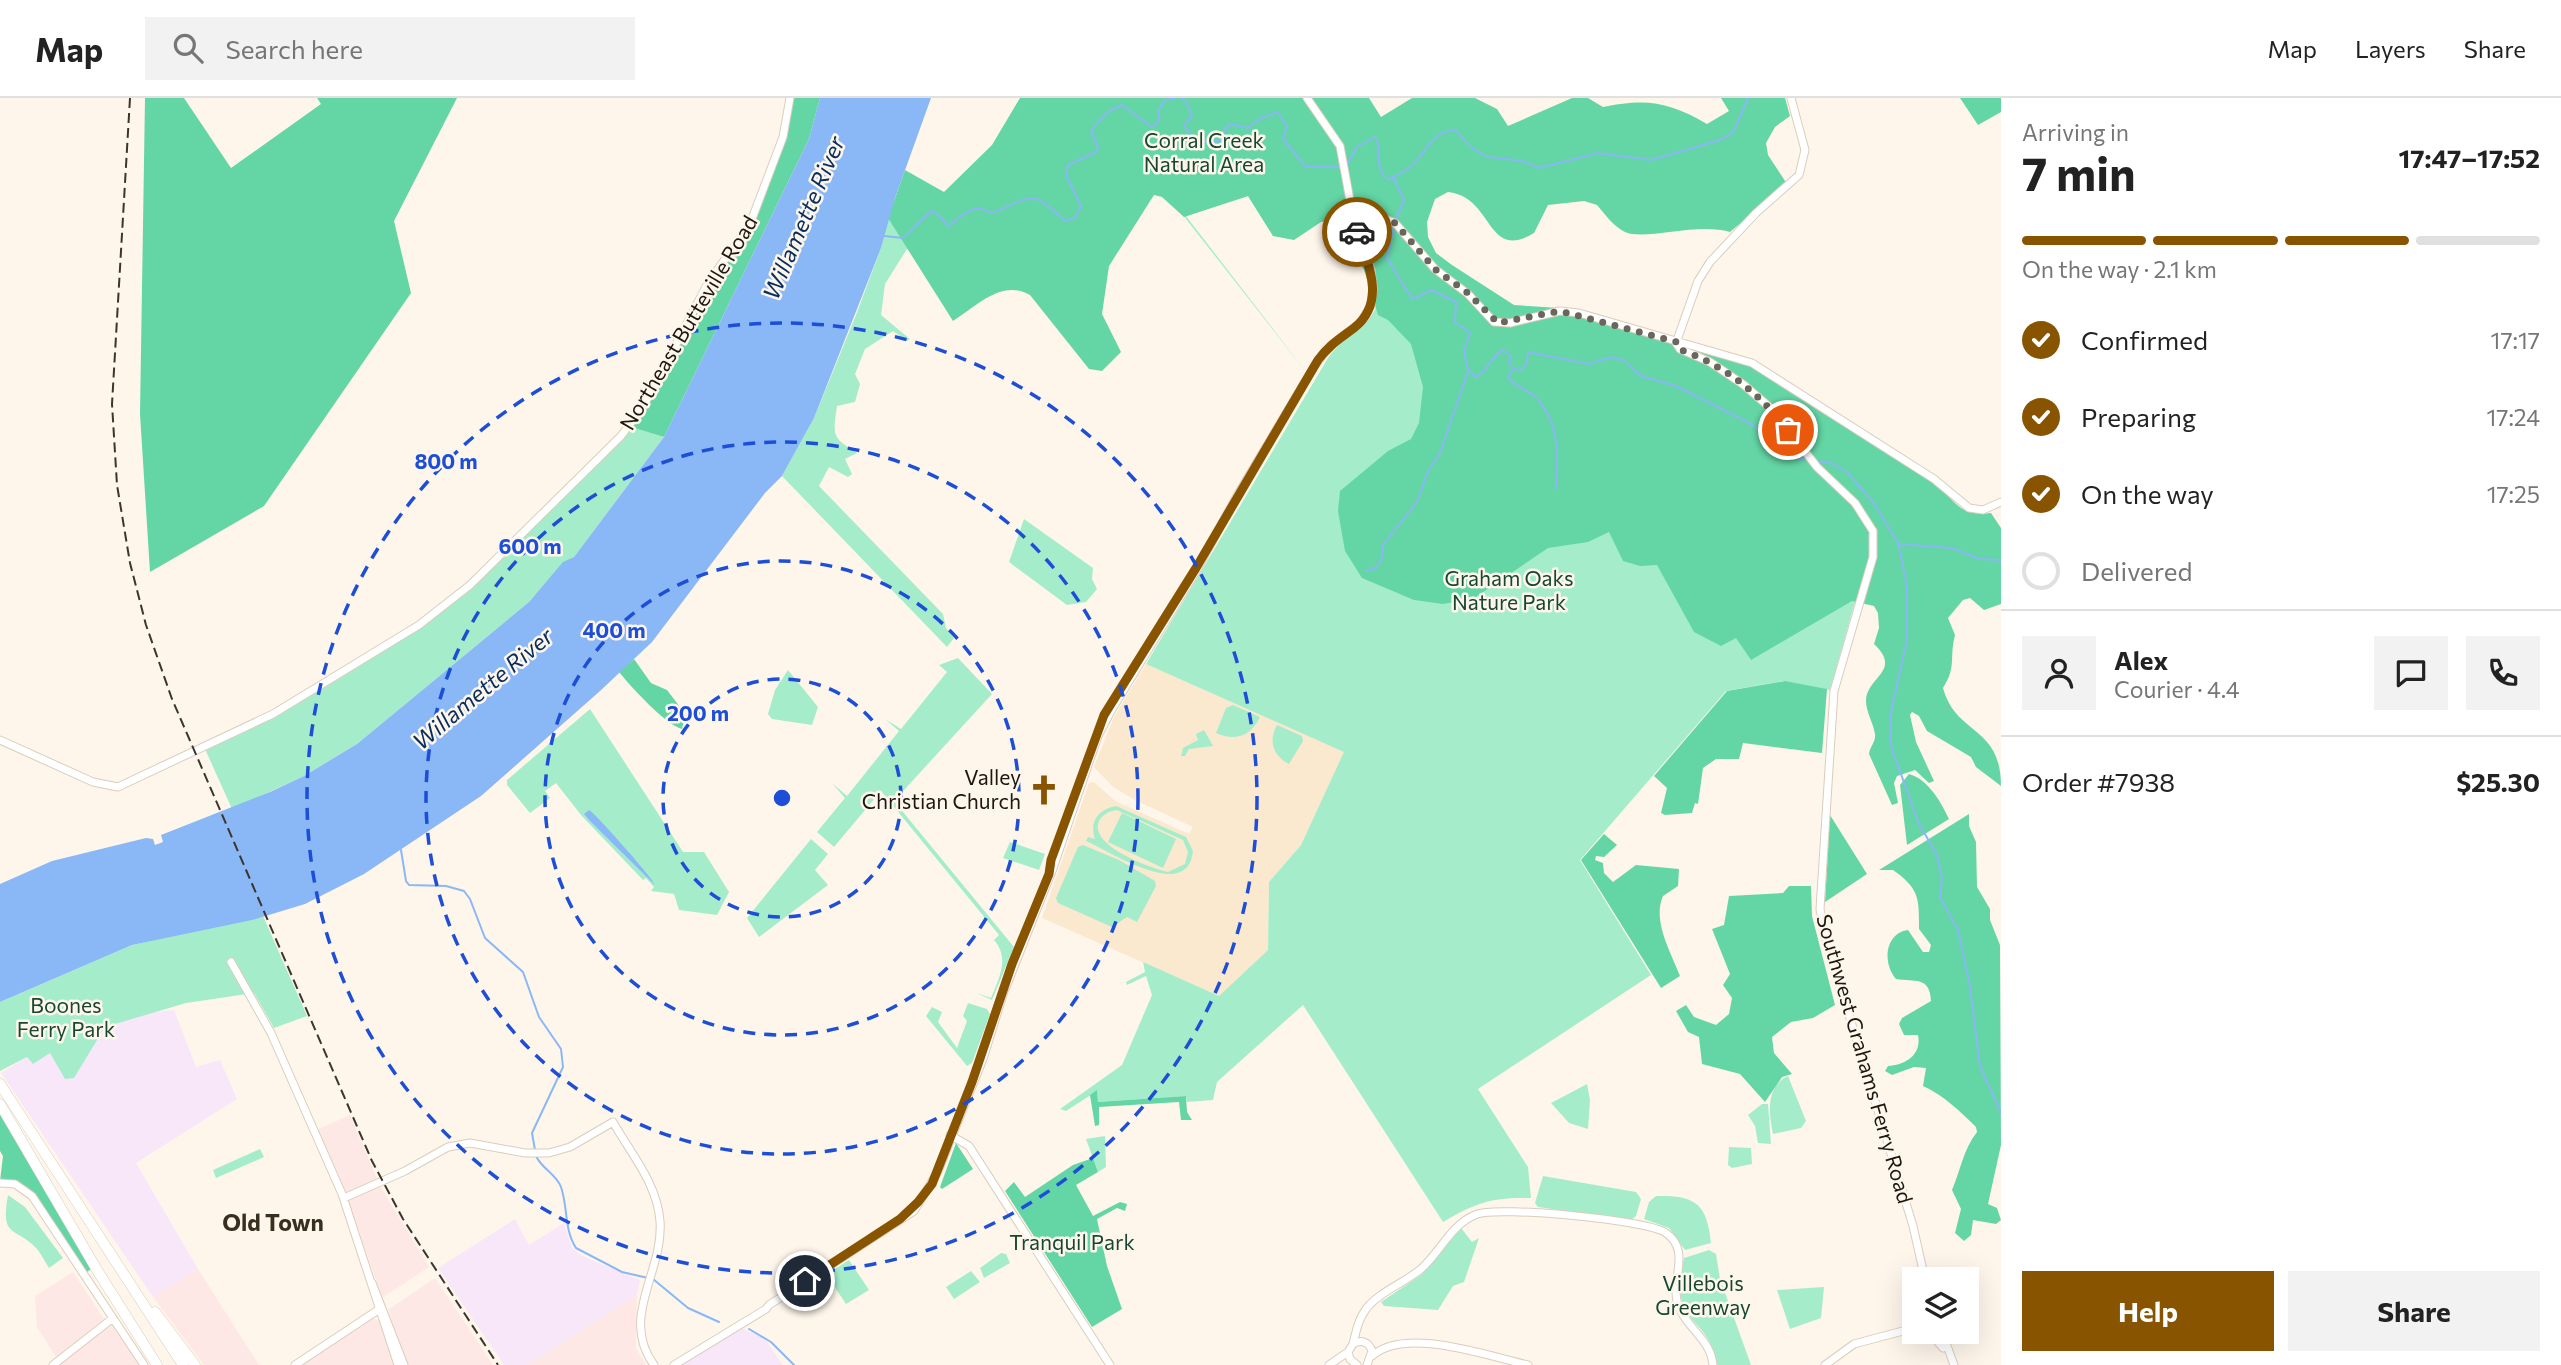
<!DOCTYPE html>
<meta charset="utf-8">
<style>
body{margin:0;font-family:Commissioner,sans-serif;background:#f2f2f2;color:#222;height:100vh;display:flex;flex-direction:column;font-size:26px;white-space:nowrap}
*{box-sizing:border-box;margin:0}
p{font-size:23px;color:#767676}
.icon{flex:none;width:38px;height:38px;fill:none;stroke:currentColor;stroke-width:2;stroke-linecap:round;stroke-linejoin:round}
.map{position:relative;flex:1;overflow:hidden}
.side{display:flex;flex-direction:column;background:#fff;width:560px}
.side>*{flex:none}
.fabs{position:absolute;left:1902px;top:1169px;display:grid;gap:14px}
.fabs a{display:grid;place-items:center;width:77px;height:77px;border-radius:0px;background:#fff;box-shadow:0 7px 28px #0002;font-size:35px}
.pin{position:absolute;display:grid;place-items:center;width:60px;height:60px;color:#fff;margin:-30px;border:4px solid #fff;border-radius:50%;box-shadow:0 2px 7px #0007}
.courier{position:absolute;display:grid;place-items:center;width:70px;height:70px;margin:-35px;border:5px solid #885400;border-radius:50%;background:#fff;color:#222;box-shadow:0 2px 9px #0007}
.headline em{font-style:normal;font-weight:700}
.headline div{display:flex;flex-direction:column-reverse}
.headline{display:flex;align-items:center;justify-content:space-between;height:119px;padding:0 21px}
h1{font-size:46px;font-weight:700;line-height:52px}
.bar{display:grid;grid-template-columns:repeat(4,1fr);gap:10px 7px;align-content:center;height:84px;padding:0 21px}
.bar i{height:9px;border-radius:5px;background:#e0e0e0}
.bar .selected{background:#885400}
.bar p{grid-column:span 4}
.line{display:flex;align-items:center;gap:18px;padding:0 21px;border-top:2px solid #e0e0e0}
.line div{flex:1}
.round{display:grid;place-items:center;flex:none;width:74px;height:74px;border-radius:0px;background:#f2f2f2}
ol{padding:0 21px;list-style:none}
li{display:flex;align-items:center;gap:21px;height:77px}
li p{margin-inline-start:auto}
li .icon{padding:7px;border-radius:50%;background:#885400;color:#fff;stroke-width:4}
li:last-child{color:#767676}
li i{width:38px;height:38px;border:4px solid #e0e0e0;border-radius:50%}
.action{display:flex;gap:14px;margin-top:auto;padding:14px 21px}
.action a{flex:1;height:80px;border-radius:0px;background:#885400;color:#fff;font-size:28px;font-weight:700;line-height:80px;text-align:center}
.action a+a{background:#f2f2f2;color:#222}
header{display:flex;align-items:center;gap:42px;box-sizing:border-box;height:98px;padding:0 35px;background:#fff;border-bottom:2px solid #e0e0e0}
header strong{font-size:33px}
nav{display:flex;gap:38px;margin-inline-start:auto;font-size:24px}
.search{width:490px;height:63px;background:#f2f2f2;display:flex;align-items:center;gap:18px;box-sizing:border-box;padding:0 24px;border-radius:0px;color:#767676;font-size:26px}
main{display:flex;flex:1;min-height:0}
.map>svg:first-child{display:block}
</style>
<header>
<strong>Map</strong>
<div class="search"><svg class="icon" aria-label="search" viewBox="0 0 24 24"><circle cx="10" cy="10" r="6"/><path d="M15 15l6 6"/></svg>Search here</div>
<nav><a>Map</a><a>Layers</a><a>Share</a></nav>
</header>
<main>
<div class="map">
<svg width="2001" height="1267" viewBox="0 0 2001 1267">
<rect width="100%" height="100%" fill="#fef6eb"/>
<!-- commercial -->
<path fill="#fde8e5" d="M350 1017 380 1088 429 1169 382 1200 345 1092 318 1031Z
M198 1171 259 1267H204L153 1199Z
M73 1174 104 1221 56 1259 37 1229 35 1198Z
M435 1180 493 1267H408L388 1212Z
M637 1197 636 1250 646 1267H527Z
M373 1220 381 1224 396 1267H302Z
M112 1227 141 1267H59L90 1241Z"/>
<!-- industrial -->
<path fill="#f8e7f9" d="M174 912 196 969 220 962 237 1001 136 1065 198 1171 153 1199 1 975 27 959 50 955 65 980 102 934 107 936 111 928 125 917Z
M515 1121 529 1147 564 1125 572 1150 582 1158 640 1182 637 1197 527 1267H504L438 1170Z
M741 1230 764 1240 783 1267H682Z"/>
<!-- built -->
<path fill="#fae8cf" d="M1146 566 1345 654 1301 747 1269 784 1268 852 1219 898 1042 820 1089 685 1094 684 1115 703 1189 736 1193 729 1135 702 1113 689 1094 669 1114 619Z"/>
<!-- green -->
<path fill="#a5edca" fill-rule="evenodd" d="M1054 0 1291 108 1266 126 1248 98 1186 118 1307 275 1153 79 907 151 885 186 881 217 910 241 907 243 893 233 865 251 855 276 860 286 855 304 837 308C833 337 831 339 857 355L845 361 852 376 848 379 829 369 819 388 943 516 946 530 954 540 947 549 782 378 814 320 856 217 881 150 888 120 905 145Z
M1376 209 1857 497 1830 592 1783 583 1726 593 1580 762 1651 877 1478 991 1528 1069 1531 1100C1492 1099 1477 1104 1443 1124L1303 907 1217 984 1213 1002 1187 1004 1186 998 1098 1004 1097 993 1066 1013 1060 1011 1122 967 1152 897 1146 878 1127 887 1126 884 1145 874 1143 864 1219 898 1268 852 1269 784 1301 747 1344 654 1146 566 1328 260C1342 239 1365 234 1376 209Z
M631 329 664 339 574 459 563 465 529 504 357 646 304 678 232 711 205 651 257 626 438 516Z
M1024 421 1093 470 1092 481 1097 491 1086 504 1067 507 1009 464Z
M958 560 992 596 894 703 1014 849 992 902 976 895 991 900C999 880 1010 860 994 842L999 837 881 693 834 749 817 734 845 700 832 685 847 698 899 633 885 621 901 631 947 574 939 567Z
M788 572 818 609 812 627 772 621 768 616 775 592Z
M1233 607 1260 619C1251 638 1235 644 1216 635L1226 610Z
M590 611 683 754H704L729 794 717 817 679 812 674 796 651 793 654 789 646 780 643 782 581 717 556 685 545 693 550 700 530 715 507 687V682Z
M1277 627 1302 638 1303 643 1289 666C1273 658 1268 643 1277 627Z
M1204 632 1213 648 1189 651 1185 658H1181L1183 650 1198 642 1196 636Z
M1116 708 1186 739 1193 753C1188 805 1111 754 1086 743L1088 739 1095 741C1089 724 1098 711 1116 708ZM1117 712 1183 742 1188 754 1185 766 1168 774C1149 770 1088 747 1099 723 1103 716 1109 713 1117 712Z
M1122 715 1176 741 1163 770 1108 744Z
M811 741 828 756 815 772 828 787 759 839 747 820Z
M1010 744 1045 756 1039 772 1003 760Z
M1083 747 1119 762 1155 783 1156 788 1137 824 1127 819 1112 829 1058 805 1056 800 1078 749Z
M263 818 307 918 274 930 254 895 186 905 105 929 74 980 65 981 50 955 33 966 27 959 0 973V904L132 847Z
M968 905 987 911 990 916 972 965 967 968 926 918 932 909 942 914 938 924 957 950 967 923 963 918Z
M1788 978 1806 1023 1801 1030 1773 1036C1769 1016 1765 989 1788 978Z
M1587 986 1590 1002 1588 1031 1569 1025 1551 1005Z
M1762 1006H1768L1771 1046 1758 1045 1755 1028 1748 1017Z
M1105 1038 1106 1069 1098 1074 1086 1041Z
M1729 1049 1751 1050 1752 1066 1732 1070 1728 1067Z
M260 1051 264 1059 216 1080 213 1072Z
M1543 1078 1636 1094 1641 1101 1636 1118 1631 1122 1538 1109 1535 1105Z
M8 1097 25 1109 63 1160 49 1170C45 1164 41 1155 36 1150 15 1128 0 1141 8 1097Z
M1656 1098C1695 1097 1707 1105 1711 1145L1685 1152 1669 1130 1644 1121 1649 1104Z
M1461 1130 1472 1144 1479 1140 1464 1184 1453 1188 1438 1212 1384 1208 1381 1204 1421 1177Z
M1709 1152 1716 1156 1720 1181 1751 1267H1717C1709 1214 1668 1232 1684 1160Z
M1001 1155 1006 1156 1010 1165 984 1180 980 1170Z
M849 1162 869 1192 846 1206 834 1188 814 1200 809 1188Z
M971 1173 980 1184 954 1201 946 1189Z
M1824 1189 1821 1220 1790 1231 1777 1192Z"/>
<!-- forest -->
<path fill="#64d6a5" d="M145 0H184L231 70 321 6 317 0H457L394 123 411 195 264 408 150 474 140 316Z
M792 0H820L809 41 664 339 631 329 698 205 752 127Z
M1020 0H1369L1381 19 1412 0H1475L1497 11 1508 28 1572 0H1588L1603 9C1647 0 1669 4 1707 26L1729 13 1721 0H1785L1790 18 1775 29 1766 45 1768 57 1787 86 1730 134C1697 124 1645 143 1625 134 1613 128 1605 116 1597 107L1584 103 1548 107 1534 135C1486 164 1494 99 1448 94L1435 101 1427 124 1428 139 1436 155 1452 167 1514 207 1575 211 1601 217 1757 271 1939 388C1958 408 1962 418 1991 415L2001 430V506L1984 512 1970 500 1963 502 1948 520 1955 537C1949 560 1957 568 1943 590 1956 638 2001 627 2001 688L1976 669 1971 659 1927 633 1919 618 1912 614 1910 617 1916 644 1934 683 1929 685 1915 672 1897 678 1894 685 1898 705 1892 707 1869 656C1870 648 1876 644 1875 636 1873 624 1866 614 1866 603 1866 579 1903 573 1874 546L1879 530 1878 515 1874 508 1852 503 1751 562 1736 540 1721 548 1694 534 1657 467 1640 468 1623 463 1609 434 1588 444 1548 450 1473 501 1443 506 1414 502 1362 480 1345 453 1338 413 1340 393 1388 353 1411 341 1419 325 1423 289 1411 246 1388 222 1378 217 1364 172 1338 122 1321 124 1294 142 1273 138 1248 98 1184 119 1162 99 1154 97 1109 168 1102 216 1121 254 1102 273 1089 271 1030 197C1002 181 978 207 953 223L888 120 905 72 944 94 992 47Z
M1960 0H2001V14L1978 27Z
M634 561 651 585 667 592 680 609 684 622 682 631C666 627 631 589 619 574Z
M1785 583 1827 591 1822 655 1743 645 1739 661H1716L1703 670 1698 706 1695 705 1692 715 1665 717 1661 715 1667 690 1654 678 1727 593Z
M1909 676C1928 681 1941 704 1949 721L1907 747 1900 687Z
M1969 716V728L1976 744 1977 789 1990 811V822L2000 847 2001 1047 1988 1106 1997 1110 2001 1122 1996 1126 1973 1122 1971 1137 1964 1143 1955 1135 1961 1111 1952 1092C1961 1071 1963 1052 1977 1034L1976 1029C1961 1014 1942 996 1923 988L1926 970 1914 969 1892 977 1885 973 1888 968C1905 967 1922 957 1918 937H1904L1899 926 1902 920 1931 903C1930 878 1915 884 1896 881 1882 865 1885 835 1908 832L1923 854H1929L1931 847 1919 831C1919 801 1920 791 1893 772H1879Z
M1830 717 1867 776 1825 804Z
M1604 736 1617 747 1604 759 1596 758 1595 762 1603 765 1604 775 1613 784 1636 767 1679 771 1678 788 1663 798C1652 823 1671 854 1680 878L1661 890 1581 762Z
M1789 788H1811L1812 818 1835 907 1813 920 1791 924 1772 939 1774 955 1792 976 1782 979 1765 1004 1740 976 1702 966 1699 939 1688 934 1676 913 1686 907 1694 919 1716 927 1729 916 1732 900 1723 887 1730 876 1712 831 1724 827 1729 798 1783 795Z
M1097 992 1098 1004 1186 998 1187 1014 1192 1022H1181L1179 1004 1099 1009V1027L1095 1028 1090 997Z
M0 1016 91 1171 87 1174 33 1094 21 1085 0 1083 3 1058 0 1053Z
M956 1045 973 1071 942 1091 940 1089Z
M1093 1060 1098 1074 1076 1087 1093 1118 1120 1104 1127 1106 1125 1113 1117 1110 1097 1121 1107 1168 1122 1211 1092 1229 1005 1093 1014 1084 1025 1099 1073 1067Z"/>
<!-- water -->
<path fill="#8ab7f5" d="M820 0H931L895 100 881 150 814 320 782 378 765 395 652 544 600 593 481 698 364 776 305 806 252 822 132 847 0 904V786L52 763 146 740 153 741 155 747 163 744 161 737 270 694 304 678 357 646 529 504 563 464 574 459 664 339 809 41Z
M589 712C595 715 652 779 655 787L590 723 584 716Z"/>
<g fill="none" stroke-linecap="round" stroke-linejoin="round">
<!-- stream -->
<path stroke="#8ab7f5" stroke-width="2" d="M1181 0 1186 3 1192 18 1184 27C1192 43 1205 48 1221 42L1224 32 1230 26 1248 30 1259 21 1277 14 1287 28 1283 41 1306 69H1343
M1347 67 1357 49 1375 39C1383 54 1373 73 1389 82 1395 78 1403 74 1409 70 1427 56 1430 33 1456 32 1490 77 1502 50 1539 70L1598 55 1651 62 1717 43 1733 35 1748 0
M1393 79 1404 102 1395 124
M1394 129 1387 160 1412 201 1431 192 1456 204 1455 224 1470 235 1464 253 1468 272 1476 279C1488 273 1491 258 1503 252L1511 258 1509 264 1514 271 1521 272 1527 265 1528 254 1589 266 1611 259 1625 263 1641 278 1676 288 1751 326 1795 360 1806 361
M884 138 903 140 931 113 939 117 948 128C965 117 971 104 992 115 1033 99 1029 89 1065 123L1075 120 1081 108 1066 77 1068 67 1096 54 1098 49 1091 33C1101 20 1107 13 1122 7L1152 29 1159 23V12L1164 3 1175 0
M1513 271 1508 279C1515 290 1526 290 1534 298 1561 324 1558 357 1556 391
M1815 363 1831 365 1847 374 1873 404 1898 445 1907 488V541L1891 614V648L1918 724 1937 757 1942 780 1940 800 1958 832 1970 888 1980 968 2001 1015
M1899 446 1952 450 1980 461 2001 462
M1366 473 1377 469 1382 459 1383 447 1417 404 1428 373 1439 357 1468 274
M401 752 406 783 409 787 446 788 464 793 470 801 485 840 523 874 539 919 561 951 563 969 532 1035 535 1052
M536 1058C542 1071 556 1076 561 1089 568 1109 564 1132 576 1150L622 1174 648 1180
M653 1181 688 1210 719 1224
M749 1231 771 1244 794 1267"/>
<!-- secondary casing -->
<g stroke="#dacdbb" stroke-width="9">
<path id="secondary" d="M1791 0 1805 52 1799 77 1756 115 1710 164 1698 183 1676 245 1680 251 1710 264 1744 287 1774 313 1817 369 1855 405 1873 433V459L1834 593 1820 811 1825 838 1913 1128 1925 1181
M1352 116H1373L1395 125 1435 171 1468 196 1494 224 1510 225 1560 213 1579 215 1752 265 1934 381 1969 410 1983 412 2001 404
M0 642 93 684 118 689 273 616 419 527 470 487 621 338 644 307 708 185 750 126 783 39 790 0
M231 864 271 935 342 1096 398 1267
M1006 889 1052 773 1098 638 1111 613 1195 475 1238 396 1315 267 1331 247 1361 224 1371 207 1373 190 1371 172 1354 124 1340 48 1307 0
M950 1037 969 1048 1110 1267
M0 1085 15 1086 32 1098 144 1267
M344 1100 405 1073 448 1049 470 1045 525 1055H549L570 1049 613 1024C631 1056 657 1085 660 1123 664 1174 619 1219 654 1267
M372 1185 404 1267
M1929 1234 1943 1250
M1942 1234 1954 1267
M1353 1246C1356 1234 1358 1222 1366 1211 1379 1194 1404 1185 1421 1171 1442 1152 1450 1127 1477 1116 1499 1108 1649 1122 1666 1135 1693 1154 1668 1184 1679 1209 1688 1232 1710 1240 1713 1267
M1372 1258C1405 1228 1487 1258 1528 1267
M53 1267 113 1220
M295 1267 378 1212
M674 1267 766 1211 769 1207 914 1113 938 1073 983 961 1006 887
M1329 1267 1348 1254
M1357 1267 1350 1261 1348 1254 1353 1246C1361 1241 1369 1244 1372 1253L1367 1267
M1825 1267 1854 1246 1914 1230"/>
</g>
<!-- highway casing -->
<g stroke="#dacdbb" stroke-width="11">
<path id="highway" d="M0 986 183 1267
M0 1006 97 1172 157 1267
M155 1214 195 1267"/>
</g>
<!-- secondary -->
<use href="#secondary" stroke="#fff" stroke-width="7"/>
<!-- highway -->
<use href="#highway" stroke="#fff" stroke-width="10"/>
<!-- rail -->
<path stroke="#3b352e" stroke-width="2" stroke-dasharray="10 5" stroke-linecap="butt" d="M130 0 112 306 117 387 130 465 146 527 172 601 372 1063 403 1121 498 1267"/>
</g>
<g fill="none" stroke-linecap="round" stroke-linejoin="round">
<!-- done -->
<path stroke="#6b655d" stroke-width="7" stroke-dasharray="0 12.6" d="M1357 134 1352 116H1373L1395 125 1436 172 1468 195 1498 225 1560 213 1677 244 1681 252C1724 267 1760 296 1788 332"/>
<!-- route -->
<path stroke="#885400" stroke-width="9" d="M805 1183 900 1121 918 1104 932 1086 972 984 1012 866 1049 776 1051 762 1104 617 1196 470 1318 262C1328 248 1341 240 1354 230 1387 204 1368 165 1357 134"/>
</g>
<!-- distance rings -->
<g fill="none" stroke="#1d4ed8" stroke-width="3.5" stroke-dasharray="12 9">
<circle cx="782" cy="700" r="119"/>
<circle cx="782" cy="700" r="237"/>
<circle cx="782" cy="700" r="356"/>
<circle cx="782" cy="700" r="475"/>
</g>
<!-- icons -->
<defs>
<g id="church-bare" transform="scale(2.415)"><path d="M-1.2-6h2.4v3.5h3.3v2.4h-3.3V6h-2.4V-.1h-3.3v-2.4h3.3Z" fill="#885400" stroke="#fef6eb" stroke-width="2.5" paint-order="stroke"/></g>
</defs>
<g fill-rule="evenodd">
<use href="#church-bare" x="1044" y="692"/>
</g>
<g text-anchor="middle" stroke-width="5" stroke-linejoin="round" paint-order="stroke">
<!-- park labels -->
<g font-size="21" fill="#174733" stroke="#fef6eb">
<text x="1204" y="50">Corral Creek<tspan x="1204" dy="24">Natural Area</tspan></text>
<text x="1509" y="488">Graham Oaks<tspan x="1509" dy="24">Nature Park</tspan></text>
<text x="66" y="915">Boones<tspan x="66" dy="24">Ferry Park</tspan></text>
<text x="1072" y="1152">Tranquil Park</text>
<text x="1703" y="1193">Villebois<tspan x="1703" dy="24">Greenway</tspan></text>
</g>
<!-- street labels -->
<g font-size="21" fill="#1c1711" stroke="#fef6eb">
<text transform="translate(689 225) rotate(-59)" y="7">Northeast Butteville Road</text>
<text transform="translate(1864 961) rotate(74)" y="7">Southwest Grahams Ferry Road</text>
</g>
<!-- poi labels -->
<g font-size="21" fill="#1c1711" stroke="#fef6eb" text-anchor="end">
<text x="1021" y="687">Valley<tspan x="1021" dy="24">Christian Church</tspan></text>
</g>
<!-- water labels -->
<g font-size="23" font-style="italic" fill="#072e5d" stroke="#fef6eb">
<text transform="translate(804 120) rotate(-67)" y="8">Willamette River</text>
<text transform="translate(483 591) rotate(-40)" y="8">Willamette River</text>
</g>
<!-- neighbourhood labels -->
<g font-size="23" font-weight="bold" fill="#392f20" stroke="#fef6eb">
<text x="273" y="1133">Old Town</text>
</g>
</g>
<circle cx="782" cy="700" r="10" fill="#1d4ed8" stroke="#fef6eb" stroke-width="3.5"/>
<g font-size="21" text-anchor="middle" font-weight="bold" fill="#1d4ed8" stroke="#fef6eb" stroke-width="5" stroke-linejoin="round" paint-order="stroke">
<text x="446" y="371">800 m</text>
<text x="530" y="456">600 m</text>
<text x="614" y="540">400 m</text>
<text x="698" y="623">200 m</text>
</g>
</svg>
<div class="fabs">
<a><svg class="icon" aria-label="layers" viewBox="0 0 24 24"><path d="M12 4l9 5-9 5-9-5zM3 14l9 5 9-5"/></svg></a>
</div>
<div class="pin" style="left:1788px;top:332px;background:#ea580c"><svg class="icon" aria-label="bag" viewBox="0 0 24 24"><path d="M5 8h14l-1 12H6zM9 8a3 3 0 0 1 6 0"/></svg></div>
<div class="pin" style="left:805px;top:1183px;background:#1f2937"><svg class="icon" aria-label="home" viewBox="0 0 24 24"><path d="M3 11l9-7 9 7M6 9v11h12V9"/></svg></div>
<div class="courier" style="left:1357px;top:134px"><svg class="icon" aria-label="car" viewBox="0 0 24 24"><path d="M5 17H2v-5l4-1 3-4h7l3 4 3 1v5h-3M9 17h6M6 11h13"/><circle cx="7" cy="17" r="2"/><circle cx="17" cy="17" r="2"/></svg></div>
</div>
<section class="side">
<div class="headline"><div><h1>7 min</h1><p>Arriving in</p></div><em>17:47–17:52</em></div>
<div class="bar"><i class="selected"></i><i class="selected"></i><i class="selected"></i><i></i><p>On the way · 2.1 km</p></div>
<ol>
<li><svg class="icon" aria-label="check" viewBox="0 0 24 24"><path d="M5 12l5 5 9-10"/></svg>Confirmed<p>17:17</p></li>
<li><svg class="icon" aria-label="check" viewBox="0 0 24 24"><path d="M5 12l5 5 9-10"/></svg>Preparing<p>17:24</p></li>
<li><svg class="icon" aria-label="check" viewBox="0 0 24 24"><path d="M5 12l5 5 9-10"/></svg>On the way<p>17:25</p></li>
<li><i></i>Delivered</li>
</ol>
<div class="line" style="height:126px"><a class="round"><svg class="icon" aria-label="person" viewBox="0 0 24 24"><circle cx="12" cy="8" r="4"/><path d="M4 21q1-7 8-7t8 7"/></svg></a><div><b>Alex</b><p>Courier · 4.4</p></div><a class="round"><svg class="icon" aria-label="chat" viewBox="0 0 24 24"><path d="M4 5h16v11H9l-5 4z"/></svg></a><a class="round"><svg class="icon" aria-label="phone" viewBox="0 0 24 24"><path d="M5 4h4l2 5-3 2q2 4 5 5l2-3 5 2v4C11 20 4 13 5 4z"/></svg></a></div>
<div class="line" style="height:91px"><div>Order #7938</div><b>$25.30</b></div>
<div class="action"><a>Help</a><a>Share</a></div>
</section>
</main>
